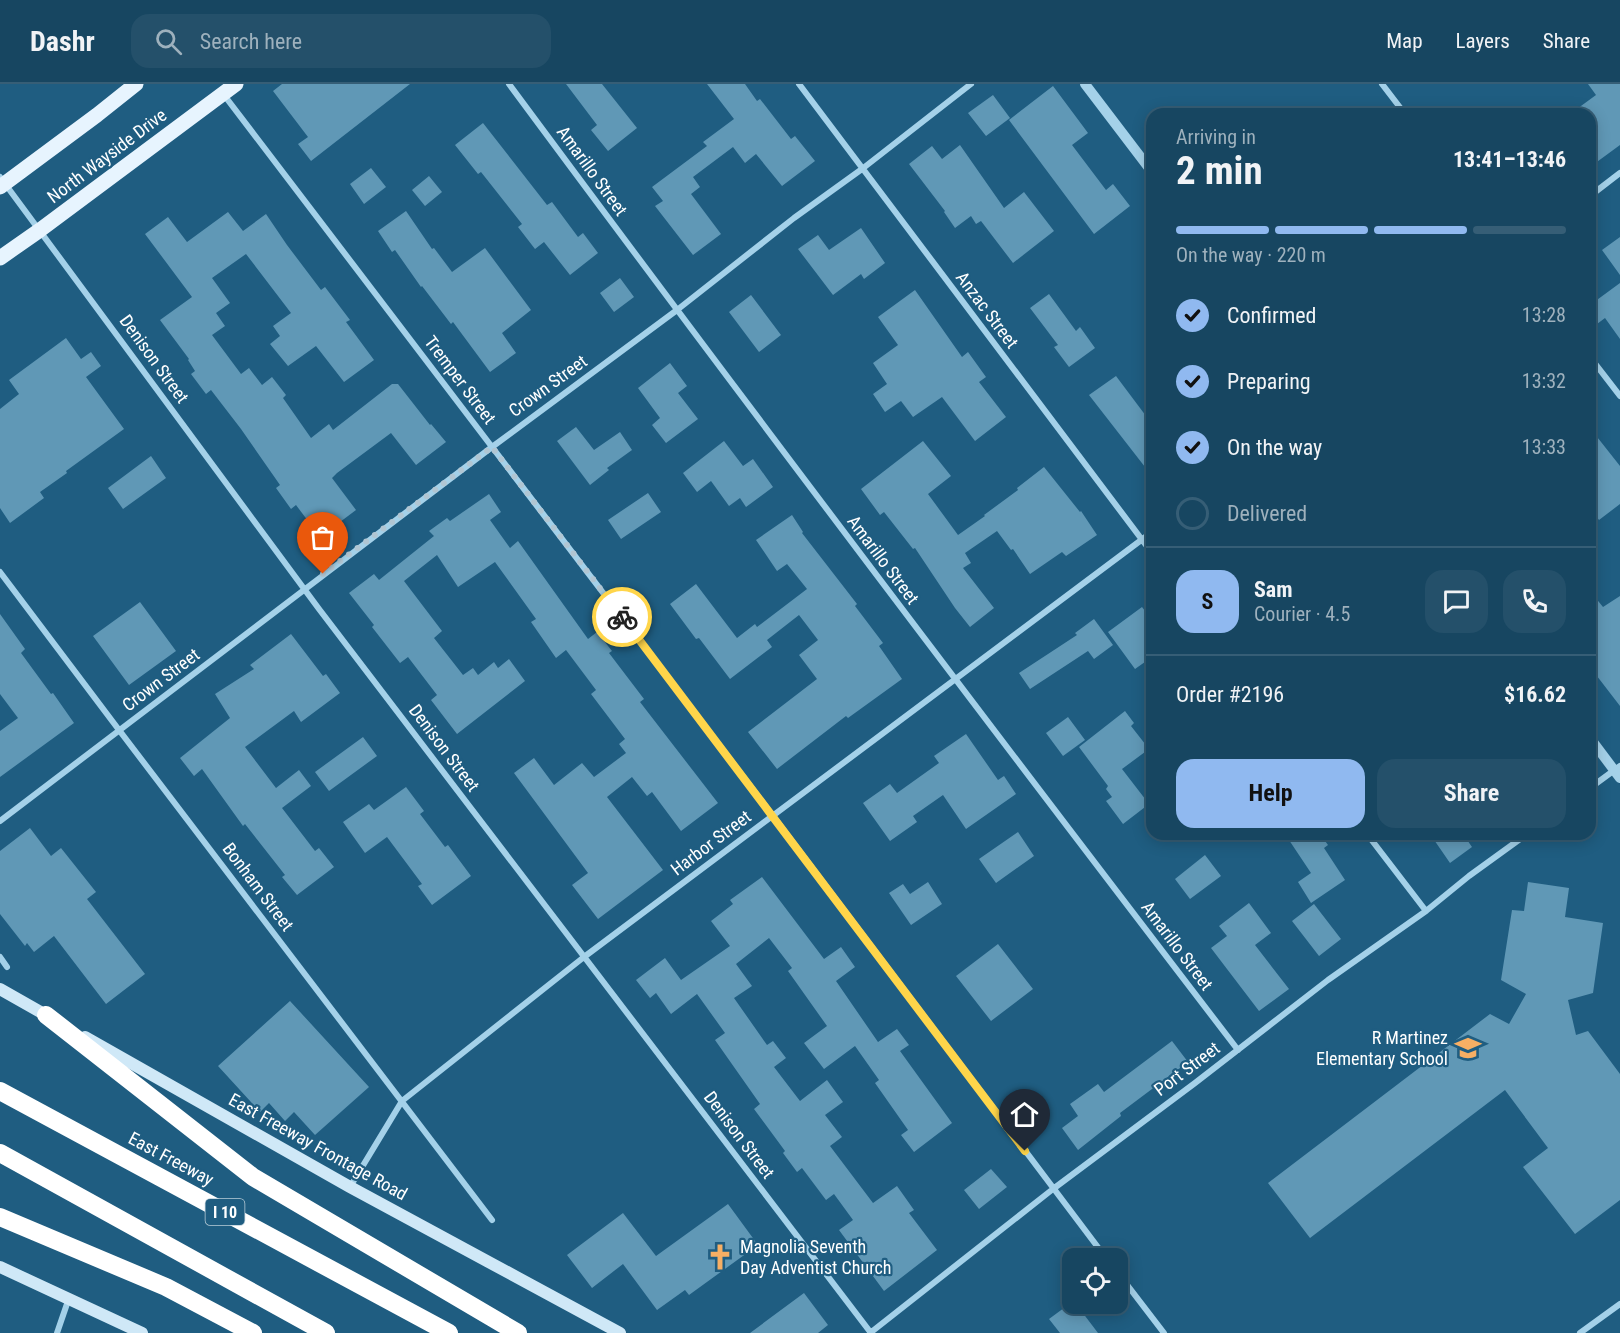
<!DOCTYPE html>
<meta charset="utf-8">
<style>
body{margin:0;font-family:"Roboto Condensed",sans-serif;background:#24506a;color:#f1f3f6;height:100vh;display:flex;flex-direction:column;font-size:22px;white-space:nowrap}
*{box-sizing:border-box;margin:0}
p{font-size:20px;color:#9eb1bd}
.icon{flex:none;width:33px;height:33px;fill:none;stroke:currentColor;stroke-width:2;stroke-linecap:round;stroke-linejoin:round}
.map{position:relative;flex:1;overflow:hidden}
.side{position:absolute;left:1146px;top:24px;width:450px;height:732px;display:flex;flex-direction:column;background:#174661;border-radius:18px;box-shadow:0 3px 15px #0003,0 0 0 2px #365e76}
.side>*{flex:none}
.controls{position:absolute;left:1062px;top:1164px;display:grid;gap:12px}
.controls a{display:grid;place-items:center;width:66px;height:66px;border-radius:12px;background:#174661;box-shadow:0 3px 15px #0003,0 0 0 2px #365e76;font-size:30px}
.pin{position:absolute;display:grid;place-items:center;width:51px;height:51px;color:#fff;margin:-62px -26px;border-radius:50% 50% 50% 0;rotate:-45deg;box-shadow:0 0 6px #0007}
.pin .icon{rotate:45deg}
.courier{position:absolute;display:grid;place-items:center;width:60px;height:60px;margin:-30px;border:4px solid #ffd54a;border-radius:50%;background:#fff;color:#222;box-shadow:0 2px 8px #0007}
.overview em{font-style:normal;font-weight:700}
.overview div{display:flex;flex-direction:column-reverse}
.overview{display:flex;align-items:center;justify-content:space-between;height:102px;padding:0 30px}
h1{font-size:39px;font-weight:700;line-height:45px}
.bar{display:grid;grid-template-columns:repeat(4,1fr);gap:9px 6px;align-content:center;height:72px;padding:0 30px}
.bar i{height:8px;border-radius:4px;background:#365e76}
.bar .active{background:#90b9f0}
.bar p{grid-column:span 4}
.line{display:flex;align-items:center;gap:15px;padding:0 30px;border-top:2px solid #365e76}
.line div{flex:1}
.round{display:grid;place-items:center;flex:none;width:63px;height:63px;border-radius:18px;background:#24506a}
ol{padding:0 30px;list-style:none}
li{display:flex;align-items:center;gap:18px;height:66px}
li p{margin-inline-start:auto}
li .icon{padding:6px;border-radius:50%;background:#90b9f0;color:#111;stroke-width:4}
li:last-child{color:#9eb1bd}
li i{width:33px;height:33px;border:3px solid #365e76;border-radius:50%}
.primary-button{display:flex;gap:12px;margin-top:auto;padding:12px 30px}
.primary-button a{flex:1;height:69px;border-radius:18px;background:#90b9f0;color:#111;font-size:24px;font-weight:700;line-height:69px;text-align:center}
.primary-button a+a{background:#24506a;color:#f1f3f6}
header{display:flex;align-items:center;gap:36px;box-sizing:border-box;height:84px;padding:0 30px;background:#174661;border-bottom:2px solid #365e76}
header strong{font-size:28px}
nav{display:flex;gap:33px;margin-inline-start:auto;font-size:21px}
.search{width:420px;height:54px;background:#24506a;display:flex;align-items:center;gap:15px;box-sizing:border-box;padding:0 21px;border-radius:18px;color:#9eb1bd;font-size:22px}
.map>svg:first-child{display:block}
</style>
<header>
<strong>Dashr</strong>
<div class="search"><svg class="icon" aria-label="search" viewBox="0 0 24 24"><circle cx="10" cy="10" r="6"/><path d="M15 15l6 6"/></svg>Search here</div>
<nav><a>Map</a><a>Layers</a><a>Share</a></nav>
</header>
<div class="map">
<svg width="1620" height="1249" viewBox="0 0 1620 1249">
<rect width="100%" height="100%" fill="#1f5d81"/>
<!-- building -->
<path fill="#6098b6" d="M282 0H410L311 77 298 60 308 53 273 7Z
M566 0H602L637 44 608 67 591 46 597 41Z
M707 0H745L757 17 760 15 791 55 795 52 815 77 782 102 756 70 745 79 733 63 693 93 700 103 691 110 721 150 693 171 655 122 663 117 652 103 707 62 703 58 734 35Z
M1588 0H1620V61L1590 83V30H1570L1596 11Z
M1053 2 1088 49 1072 61 1106 106 1113 100 1130 122 1094 150 1009 36Z
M993 11 1010 34 986 52 968 29Z
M483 39 547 121 552 118 578 153 583 149 598 169 570 191 544 158 535 165 518 143 522 140 481 88 478 90 455 61Z
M960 61 1004 124 1024 108 1054 147 1013 179 981 137 976 140 971 132 955 144 944 128 945 127 909 80 932 62 942 75Z
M371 84 386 103 364 120 350 100Z
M429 92 442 108 425 122 412 106Z
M406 127 432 165 434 164 452 188 485 164 531 226 502 249 516 269 490 288 453 238 451 240 422 202 421 203 395 166 392 168 378 147Z
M228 128 243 147 266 130 287 161 321 206 325 203 350 236 346 238 374 276 344 298 316 262 288 282 270 260 280 252 273 242 291 229 246 170 212 194 230 219 216 229 225 242 212 251 241 290 249 284 262 301 272 293 286 311 283 314 311 354 329 340 333 346 392 300H398L430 341 431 340 446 358 416 381 391 349 337 389 332 394 356 426 320 453 296 421 291 425 276 404 280 401 241 345 211 306 206 310 191 290 195 287 188 276 189 275 160 236 192 213 145 150 168 133 187 158Z
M861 144 885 179 864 195 861 190 833 211 798 165 818 151 829 166Z
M1620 153V191L1602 166Z
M620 194 634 213 614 228 600 209Z
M1620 199V255L1605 234 1597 240 1590 230V221Z
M915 206 962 273 968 268 986 293 979 298 1006 333 975 357 942 313 913 333 901 317 885 328 873 310 887 300 873 279 898 261 878 233Z
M1049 210 1076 247 1080 243 1095 264 1069 283 1054 263 1058 261 1030 224Z
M751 211 781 251 759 268 729 228Z
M66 254 81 275 91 268 101 282 86 293 124 345 66 387 67 389 40 408 44 414 10 439 0 424V325L19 310 9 296Z
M670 279 687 302 678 309 698 335 666 359 652 341 660 334 638 304Z
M1116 292 1152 340V392L1089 311Z
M576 343 594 366 620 348 632 366 607 384 609 386 590 401 557 357Z
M1590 344 1620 382V420L1599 436 1590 424Z
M724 357 743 382 753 375 773 403 746 423 740 414 729 422 711 397 697 408 683 389Z
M923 357 951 392 928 410 958 451 985 432 984 431 1018 406 1017 404 1044 383 1080 428 1081 427 1097 451 1066 472 1062 468 1030 490 1013 465 1011 466 997 447 965 469 971 479 963 484 994 524 970 543 955 524 915 464 913 465 884 428 880 431 861 405Z
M151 372 166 394 123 425 108 404Z
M648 409 661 428 621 455 608 436Z
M489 410 501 428 490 436 510 464 518 457 588 555 597 548 612 567 609 569 644 615 640 618 718 719 681 747 652 708 647 712 632 693 607 713 663 786 598 835 572 801 588 789 514 689 534 674 554 701 582 679 594 693 626 669 619 660 625 655 591 610 596 606 566 566 556 574 531 538 536 535 495 478 458 503 437 471 404 497 442 547 434 554 463 591 473 584 478 591 494 578 498 584 509 575 525 597 457 650 431 616 437 611 408 573 400 579 372 543 374 541 349 509 374 490 379 496 434 452 429 447 447 434 450 437Z
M792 431 803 448 802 449 857 520 855 522 883 559 879 562 902 595 848 634 846 632 777 685 748 648 817 595 799 571 818 556 799 531 767 556 772 563 730 595 699 554 696 555 670 520 696 500 737 554 755 540 757 543 807 505 787 480 777 487 756 456Z
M1590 507 1603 523 1620 512V622L1590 583Z
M140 518 176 567 129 601 93 552Z
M1142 523 1152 536V573L1135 585 1108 548Z
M0 530 25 565 21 569 51 610 53 609 74 639 0 693V647L18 634 0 610Z
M1094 535 1113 561 1094 575 1088 567 1030 605 1019 589 1077 551 1075 549Z
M291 550 323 592 326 590 340 609 301 638 294 627 245 663 276 704 299 686 311 702 282 724 315 767 319 764 334 783 297 811 282 793 285 791 245 740 243 742 202 685 194 692 180 674 230 634 215 610 254 585 250 581Z
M1125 627 1134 639 1131 642 1149 665 1122 685 1149 720 1123 740 1106 717 1112 713 1106 705 1108 702 1079 663Z
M1068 633 1085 656 1063 672 1046 649Z
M966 650 998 696 1004 692 1016 710 966 745 943 711 913 732 917 738 890 757 863 719 890 700 897 709 939 679 934 672Z
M363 653 377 672 329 707 315 688Z
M406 703 424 727 420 730 445 763 448 761 471 792 432 821 418 802 422 800 387 753 365 769 343 738 369 720 374 726Z
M30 744 51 772 61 764 96 808 87 815 145 890 106 920 54 852 34 868 27 859 25 862 0 830V767Z
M1018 748 1034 772 996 799 979 775Z
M1285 750H1320L1328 761 1324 764 1345 796 1311 819 1298 798 1311 789Z
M1430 750H1463L1472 763 1450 779Z
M1205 771 1221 792 1190 815 1175 795Z
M762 793 824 875 841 863 855 883 836 897 878 958 897 945 909 961 900 967 952 1039 914 1068 901 1051 908 1046 875 999 879 996 855 962 824 985 804 959 827 942 788 887 792 884 769 854 736 880 752 902 734 914 767 961 773 957 786 974 774 983 800 1017 827 996 843 1018 825 1031 842 1053 830 1062 873 1119 897 1102 914 1126 909 1129 937 1166 884 1207 839 1146 853 1136 834 1110 826 1116 802 1084 797 1088 783 1069 785 1067 754 1025 760 1020 715 956 725 949 697 910 671 930 656 909 650 914 636 896 665 874 681 896 730 862 711 837 733 820 730 816Z
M928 798 942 820 911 841 889 809 903 800 910 810Z
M1528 798 1569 804 1565 833 1603 839 1593 909 1568 916 1576 951 1588 947 1620 990V1116L1575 1150 1523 1083 1548 1064 1505 1006 1310 1154 1268 1099 1490 930 1509 940 1526 910 1501 896 1512 826 1524 827Z
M1249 819 1271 849 1255 861 1289 905 1259 927 1211 864 1227 852 1219 842Z
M1314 820 1341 855 1319 872 1292 837Z
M998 860 1033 905 991 937 956 892Z
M290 917 369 1003 315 1051 294 1028 285 1037 269 1019 260 1028 218 982Z
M1172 957 1188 978 1120 1029 1121 1032 1078 1066 1062 1044 1078 1032 1070 1020 1098 1000 1104 1008Z
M991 1085 1007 1103 979 1125 964 1106Z
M728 1120 758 1161 689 1211 685 1206 657 1226 623 1180 592 1204 567 1171 623 1129 656 1172Z
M804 1209 828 1241 818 1249H750Z
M1072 1218V1220H1076L1098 1249H1060L1049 1235Z"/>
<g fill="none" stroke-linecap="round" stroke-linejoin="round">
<!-- minor -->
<path stroke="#a4d1e9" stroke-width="6" d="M509 0C749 324 993 646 1238 966
M799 0 1152 469
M1382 0 1405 30
M224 11 773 732 1106 1174
M0 93 319 525 871 1249
M1590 112 1620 89
M1590 273 1620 312
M0 488 119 646 492 1136
M1590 704 1620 682
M0 737 492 363 677 226 794 134 862 85 971 0
M1367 750 1426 827
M0 873 7 883
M350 1103 402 1017 584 873 1152 448
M1118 1189 1164 1249
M57 1249 69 1214
M870 1249 1053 1105 1195 999 1328 896 1426 827 1469 792 1527 750
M1580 1249 1620 1220"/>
<!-- tertiary -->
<path stroke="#a4d1e9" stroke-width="10" d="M1085 0 1152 88
M1590 654 1620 694"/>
<!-- secondary -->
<path stroke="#cfe8f7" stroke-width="12" d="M0 905 51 934
M85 953 350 1103 620 1249
M0 1183 142 1249"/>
<!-- primary -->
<path stroke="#e7f4fe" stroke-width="15" d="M0 103 97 31 136 0
M0 174 40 146 236 0"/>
<!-- motorway -->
<path stroke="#fff" stroke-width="18" d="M46 931 253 1093 518 1249
M0 1007 449 1249
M0 1069 326 1249
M0 1133 166 1203 253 1249"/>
</g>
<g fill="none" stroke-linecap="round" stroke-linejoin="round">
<!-- done -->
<path stroke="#b1c6d3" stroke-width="6" stroke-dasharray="0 10.8" d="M323 490 492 363 622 533"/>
<!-- route -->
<path stroke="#ffd54a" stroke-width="8" d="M622 533 1025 1067"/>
</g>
<!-- icons -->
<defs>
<g id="school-bare" transform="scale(2.07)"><path d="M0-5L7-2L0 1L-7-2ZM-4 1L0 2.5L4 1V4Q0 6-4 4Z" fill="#f7af64" stroke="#1f5d81" stroke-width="2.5" paint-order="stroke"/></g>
<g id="church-bare" transform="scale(2.07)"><path d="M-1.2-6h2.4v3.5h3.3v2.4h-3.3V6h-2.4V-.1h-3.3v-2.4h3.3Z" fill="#f7af64" stroke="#1f5d81" stroke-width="2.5" paint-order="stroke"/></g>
</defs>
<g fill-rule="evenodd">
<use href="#school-bare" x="1468" y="964"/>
<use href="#church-bare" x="720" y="1173"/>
</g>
<g text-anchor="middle" stroke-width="4.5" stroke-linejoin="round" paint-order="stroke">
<!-- shield labels -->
<rect fill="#1f5d81" stroke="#bcced9" stroke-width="1.5" x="205.5" y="1115" width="39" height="26" rx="4.5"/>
<g font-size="16" font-weight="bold" fill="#fff">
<text x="225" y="1134">I 10</text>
</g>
<!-- street labels -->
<g font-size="18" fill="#fff" stroke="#1f5d81">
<text transform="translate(107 72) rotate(-37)" y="6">North Wayside Drive</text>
<text transform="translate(592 87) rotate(54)" y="6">Amarillo Street</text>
<text transform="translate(987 226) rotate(53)" y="6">Anzac Street</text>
<text transform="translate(154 275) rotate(54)" y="6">Denison Street</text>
<text transform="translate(460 296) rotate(53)" y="6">Tremper Street</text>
<text transform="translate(548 302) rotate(-36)" y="6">Crown Street</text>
<text transform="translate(883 476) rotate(53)" y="6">Amarillo Street</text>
<text transform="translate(161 596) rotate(-37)" y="6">Crown Street</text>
<text transform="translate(444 664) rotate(53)" y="6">Denison Street</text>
<text transform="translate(711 759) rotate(-37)" y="6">Harbor Street</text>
<text transform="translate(258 803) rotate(53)" y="6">Bonham Street</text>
<text transform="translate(1177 862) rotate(53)" y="6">Amarillo Street</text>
<text transform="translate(1187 985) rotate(-37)" y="6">Port Street</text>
<text transform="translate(739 1051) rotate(53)" y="6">Denison Street</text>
<text transform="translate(318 1063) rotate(29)" y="6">East Freeway Frontage Road</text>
<text transform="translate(171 1075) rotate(28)" y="6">East Freeway</text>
</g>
<!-- poi labels -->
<g font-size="18" fill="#fff" stroke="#1f5d81" text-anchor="end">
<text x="1448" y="960">R Martinez<tspan x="1448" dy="21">Elementary School</tspan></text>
<text x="740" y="1169" text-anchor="start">Magnolia Seventh<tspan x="740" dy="21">Day Adventist Church</tspan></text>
</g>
</g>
</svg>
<div class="controls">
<a><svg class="icon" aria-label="locate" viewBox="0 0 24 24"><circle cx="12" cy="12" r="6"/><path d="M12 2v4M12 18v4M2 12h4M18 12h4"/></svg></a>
</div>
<div class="pin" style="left:323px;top:490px;background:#ea580c"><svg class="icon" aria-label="bag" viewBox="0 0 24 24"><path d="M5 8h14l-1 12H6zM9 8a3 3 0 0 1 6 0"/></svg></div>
<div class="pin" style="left:1025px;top:1067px;background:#1f2937"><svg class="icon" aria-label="home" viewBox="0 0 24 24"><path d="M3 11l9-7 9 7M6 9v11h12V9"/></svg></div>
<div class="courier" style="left:622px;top:533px"><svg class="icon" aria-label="bike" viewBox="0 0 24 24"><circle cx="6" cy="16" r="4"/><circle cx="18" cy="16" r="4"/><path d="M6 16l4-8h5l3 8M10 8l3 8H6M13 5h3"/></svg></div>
<section class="side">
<div class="overview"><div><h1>2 min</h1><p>Arriving in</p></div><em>13:41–13:46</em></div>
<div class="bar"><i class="active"></i><i class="active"></i><i class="active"></i><i></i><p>On the way · 220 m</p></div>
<ol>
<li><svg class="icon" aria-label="check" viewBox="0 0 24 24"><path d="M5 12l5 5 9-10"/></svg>Confirmed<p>13:28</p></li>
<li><svg class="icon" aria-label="check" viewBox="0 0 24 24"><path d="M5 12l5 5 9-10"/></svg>Preparing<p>13:32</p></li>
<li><svg class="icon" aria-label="check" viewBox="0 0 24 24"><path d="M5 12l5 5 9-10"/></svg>On the way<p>13:33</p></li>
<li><i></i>Delivered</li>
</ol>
<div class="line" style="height:108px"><b class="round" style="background:#90b9f0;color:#111">S</b><div><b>Sam</b><p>Courier · 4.5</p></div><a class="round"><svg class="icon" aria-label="chat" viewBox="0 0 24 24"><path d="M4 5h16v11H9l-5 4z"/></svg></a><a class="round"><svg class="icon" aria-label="phone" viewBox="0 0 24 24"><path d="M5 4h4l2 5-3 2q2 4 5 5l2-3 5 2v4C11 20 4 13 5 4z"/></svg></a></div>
<div class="line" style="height:78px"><div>Order #2196</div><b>$16.62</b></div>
<div class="primary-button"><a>Help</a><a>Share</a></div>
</section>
</div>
